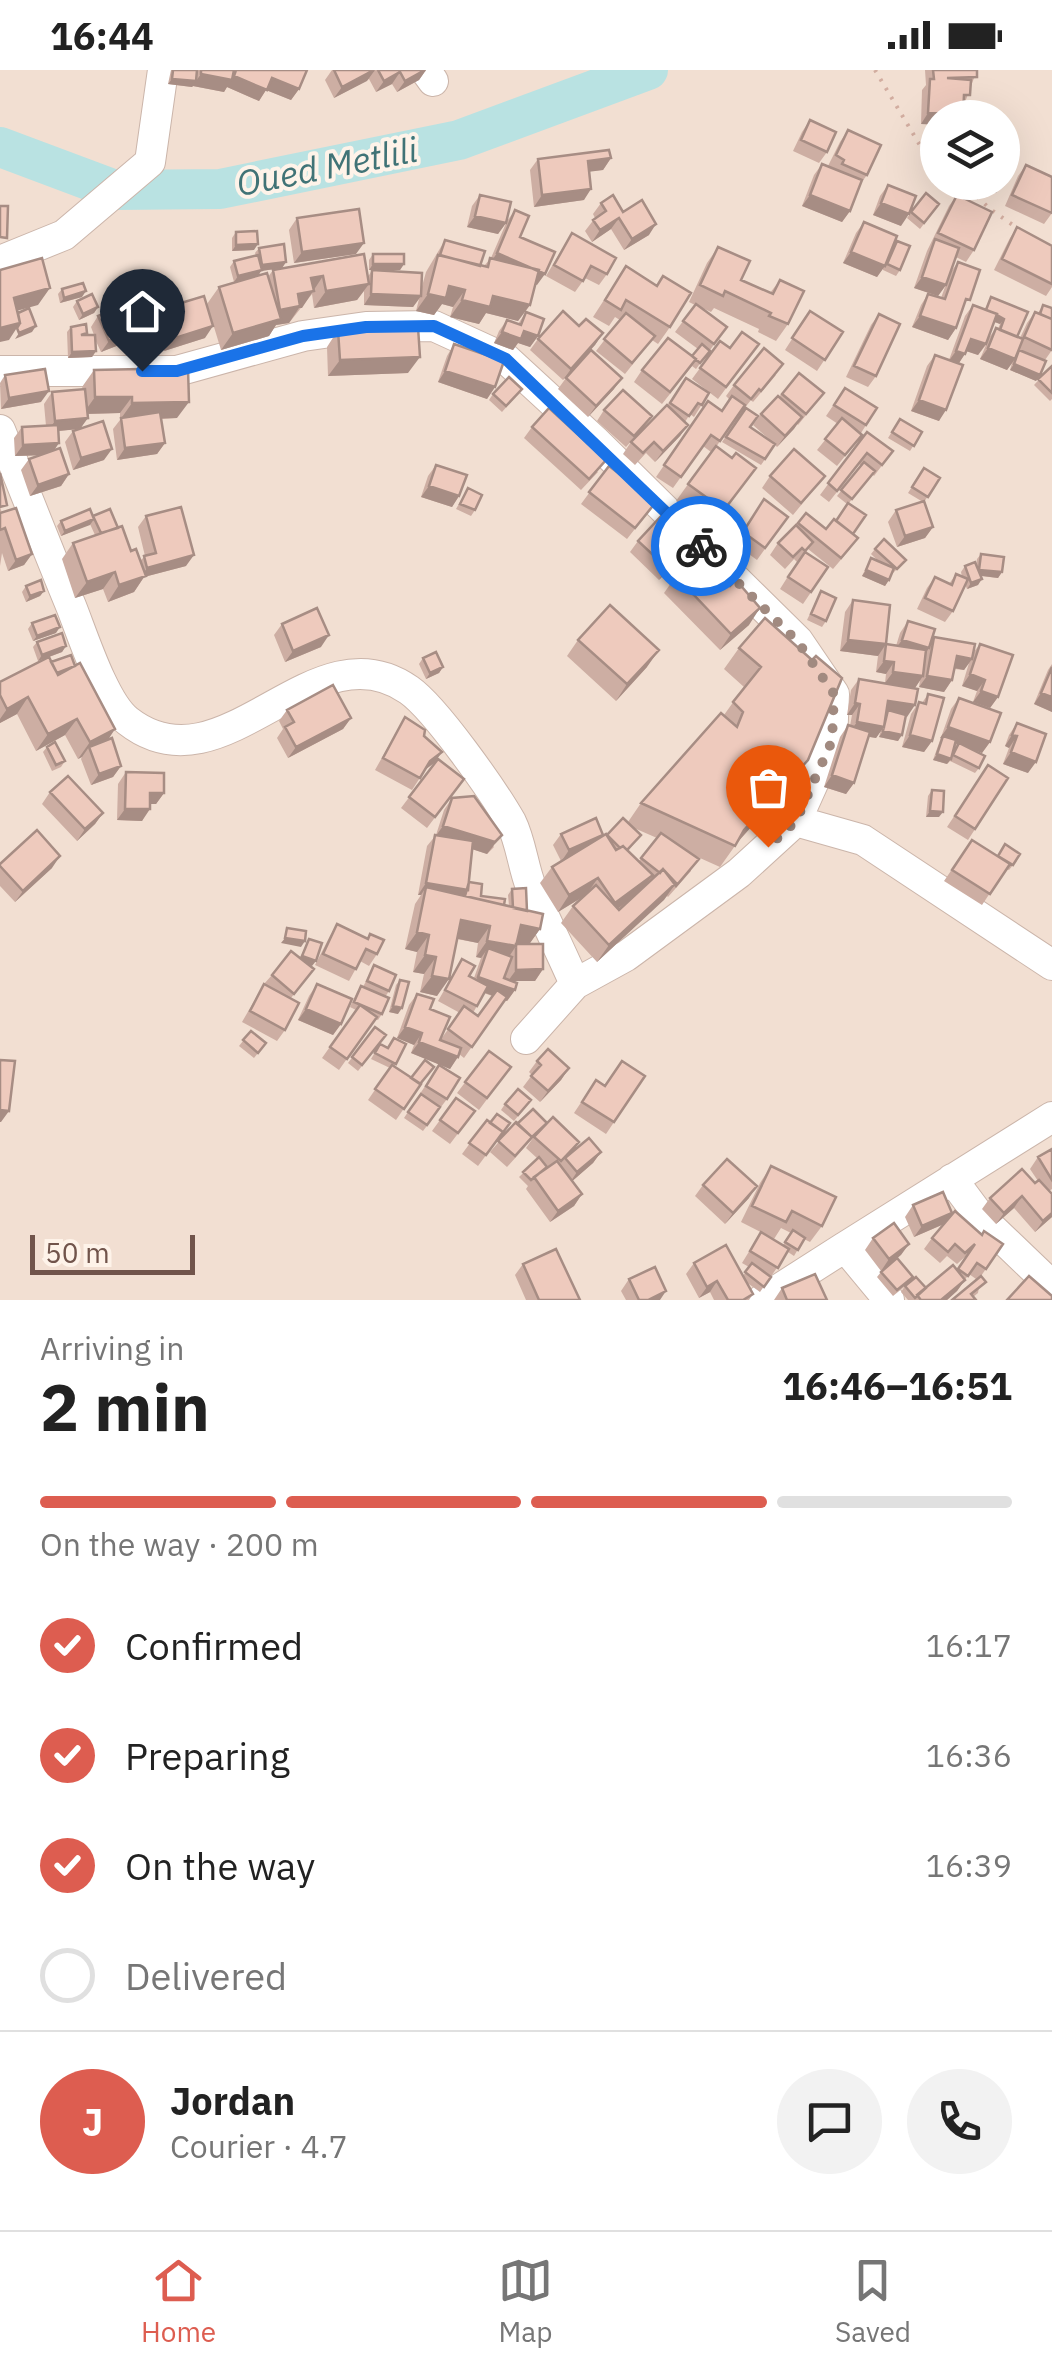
<!DOCTYPE html>
<meta charset="utf-8">
<style>
body{margin:0;font-family:"IBM Plex Sans",sans-serif;background:#f2f2f2;color:#222;height:100vh;display:flex;flex-direction:column;font-size:38px;white-space:nowrap}
*{box-sizing:border-box;margin:0}
p{font-size:32px;color:#767676}
.icon{flex:none;width:55px;height:55px;fill:none;stroke:currentColor;stroke-width:2;stroke-linecap:round;stroke-linejoin:round}
.map{position:relative;height:1230px;overflow:hidden}
.panel{display:flex;flex-direction:column;background:#fff;flex:1}
.panel>*{flex:none}
.fabs{position:absolute;left:920px;top:30px;display:grid;gap:20px}
.fabs a{display:grid;place-items:center;width:100px;height:100px;border-radius:50%;background:#fff;box-shadow:0 10px 40px #0002;font-size:50px}
.scale{position:absolute;left:30px;bottom:25px;width:165px;box-sizing:border-box;padding-left:10px;border:5px solid #71544b;border-top:0;font-size:28px;line-height:35px;white-space:nowrap;color:#71544b;-webkit-text-stroke:8px #fef3e9;paint-order:stroke}
.pin{position:absolute;display:grid;place-items:center;width:85px;height:85px;color:#fff;margin:-102px -42px;border-radius:50% 50% 50% 0;rotate:-45deg;box-shadow:0 0 10px #0007}
.pin .icon{rotate:45deg}
.courier{position:absolute;display:grid;place-items:center;width:100px;height:100px;margin:-50px;border:8px solid #1a73e8;border-radius:50%;background:#fff;color:#222;box-shadow:0 2px 12px #0007}
.overview em{font-style:normal;font-weight:700}
.overview div{display:flex;flex-direction:column-reverse}
.overview{display:flex;align-items:center;justify-content:space-between;height:170px;padding:0 40px}
h1{font-size:65px;font-weight:700;line-height:75px}
.bar{display:grid;grid-template-columns:repeat(4,1fr);gap:15px 10px;align-content:center;height:120px;padding:0 40px}
.bar i{height:12px;border-radius:8px;background:#e0e0e0}
.bar .selected{background:#dd5d50}
.bar p{grid-column:span 4}
.line{display:flex;align-items:center;gap:25px;padding:0 40px;border-top:2px solid #e0e0e0}
.line div{flex:1}
.round{display:grid;place-items:center;flex:none;width:105px;height:105px;border-radius:52px;background:#f2f2f2}
ol{padding:0 40px;list-style:none}
li{display:flex;align-items:center;gap:30px;height:110px}
li p{margin-inline-start:auto}
li .icon{padding:10px;border-radius:50%;background:#dd5d50;color:#fff;stroke-width:4}
li:last-child{color:#767676}
li i{width:55px;height:55px;border:5px solid #e0e0e0;border-radius:50%}
.status{display:flex;justify-content:space-between;align-items:center;height:70px;padding:0 50px;background:#fff;direction:ltr}
.status svg{height:28px;fill:currentColor}
.dock{display:flex;justify-content:space-around;align-items:center;height:140px;border-top:2px solid #e0e0e0;background:#fff;font-size:28px;color:#767676}
.dock a{display:grid;justify-items:center;gap:5px}
.dock .selected{color:#dd5d50}
.map>svg:first-child{display:block}
</style>
<div class="status"><b>16:44</b><svg viewBox="0 0 49 12"><path d="M0 12V9h3v3zM5 12V6h3v6zM10 12V3h3v9zM15 12V0h3v12zM26 1h20v11H26zM47 4h2v5h-2z"/></svg></div>
<div class="map">
<svg width="1052" height="1230" viewBox="0 0 1052 1230">
<rect width="100%" height="100%" fill="#faeee3"/>
<!-- residential -->
<path fill="#f2dfd2" fill-rule="evenodd" d="M0 0H1052V1230H0ZM938 48H1002V112H938Z"/>
<g fill="none" stroke-linecap="round" stroke-linejoin="round">
<!-- river -->
<path stroke="#b9e2e2" stroke-width="40" d="M0 77 115 120 220 119 459 70 648 0"/>
<!-- minor casing -->
<g stroke="#cbb5aa" stroke-width="32">
<path id="minor" d="M425 0 433 11
M0 191 64 165 150 92 163 0
M0 301H177L303 266 366 257 434 256 506 289 594 370 798 571 834 624 832 671 796 751 739 803 626 886 575 914 526 969
M0 360C24 419 47 478 71 536 83 566 104 633 128 651 224 726 313 552 409 620 436 639 494 722 511 752 521 772 523 797 531 817 545 850 561 882 575 914
M796 751 863 770 1052 895
M952 1109 981 1148 1052 1216
M762 1230 845 1177
M889 1230 845 1177 1052 1047"/>
</g>
<!-- path -->
<path stroke="#d2ada0" stroke-width="4" stroke-dasharray="2.5 8" stroke-linecap="butt" d="M875 0 924 82 938 93
M962 112 990 139 1020 160"/>
<!-- minor -->
<use href="#minor" stroke="#fff" stroke-width="30"/>
</g>
<!-- wall -->
<path fill="#cdaea3" fill-rule="evenodd" d="M171 0H307L299 19 291 30 266 20 259 31 227 17 224 22 193 16 192 17 168 14Z
M332 0H426L419 10 397 22 392 14 376 22 369 9 334 28 325 10Z
M925 0H977L964 35 963 44 961 48H938L921 54 922 20 926 15Z
M810 50 827 82 819 93 793 81 802 62Z
M848 60 867 105 861 113 850 141 842 152 802 136 814 105 822 94 828 96 840 72Z
M611 88 603 100 589 101 584 130 534 137 530 100 538 89Z
M1026 95 1052 143 1044 154 1005 136 1018 106Z
M888 115 901 156 873 145 880 126Z
M926 123 939 134 920 159 907 148Z
M480 125 506 153 498 164 467 157 472 136Z
M957 125 974 180 966 192 956 187 946 215 938 226 914 218 927 181 949 136Z
M601 133 623 142 649 165 624 180 611 159 592 172 585 161 595 148 593 144Z
M515 140 520 167 537 215 535 214 530 235 518 251 486 243 479 254 450 247 453 237 442 234 434 245 416 241 419 229 413 237 364 235V221L357 230 314 238 312 224 289 253 276 255 269 266 221 280 207 234 219 217 268 207 273 200 368 207 372 200 421 220 426 202 445 170 484 196 491 188 507 151Z
M297 148 356 184 294 193 289 160Z
M864 152 892 179 900 200 896 206 883 200V198L877 207 843 193 856 163Z
M1017 157 1052 176V217L1046 226 994 200 1010 168Z
M236 162 254 180 232 181V168Z
M572 163 607 204 599 215 585 208 575 222 546 206Z
M718 177 741 210 770 223 780 210 788 254 776 271 758 262 759 259 714 238 711 242 700 237 727 257 696 299 692 296 662 334 634 312 642 300 692 286 698 279 675 262 695 235 689 232 707 193Z
M259 178 286 192 282 198 261 201 258 206 234 212 230 197 234 191 256 186 255 183Z
M373 184 404 194 400 200H369V190Z
M958 192 962 240 956 258 948 270 912 257 921 235 928 224 941 228 950 203Z
M626 196 670 257 658 274 652 270 625 304 596 281 620 250 615 247 609 256 593 247Z
M62 219 82 227 60 233 58 224Z
M158 223 168 237 205 268 164 281 157 258 155 261 101 282 95 269 96 281 92 287 68 288 67 262 71 257 86 265H94L91 257 98 246 154 228Z
M991 227 1017 267 1020 268 1027 253 1035 242 1038 243 1043 235 1052 280 1045 290 1040 305 1036 311 1010 300 1012 293 1007 300 980 289 986 275 978 285 966 281 959 293 939 351 911 341 927 296 935 285 949 290 965 246 973 235 985 239ZM994 252 1000 254 998 259 996 258 988 269Z
M77 231 98 237 94 243 79 250 73 237Z
M810 241 843 262 817 301 785 280Z
M526 242 538 266 530 277 518 273 513 280 494 273 499 261 507 250 518 254Z
M879 244 876 306 868 317 846 307 871 255Z
M579 256 603 263 595 275 563 310 530 280 538 269Z
M338 260 408 303 328 306 327 277Z
M720 271 730 278 759 274 718 329 692 309Z
M454 274 495 317 487 329 438 312 447 286Z
M1052 296V329L1050 331 1034 315Z
M94 300 177 348 161 349 165 373 157 384 117 390 113 359 120 350V343L88 344 81 358 104 390 73 400 65 372 73 361 76 359 59 361 54 380 69 404 61 416 30 426 21 400 29 389 40 385 15 386 14 368 22 357 46 356 44 334 52 322 83 319 82 317Z
M799 303 824 323 798 355 797 354 777 377 775 375 761 395 722 372 746 338 750 357 770 370 753 355 761 344 779 327Z
M5 305 41 332 1 339 0 313Z
M776 305 753 332 751 330 743 340 742 339 716 377 732 388 756 398 712 457 676 431 711 382 703 376 673 418 656 407 708 331 722 341 730 330 726 326 734 315Z
M566 308 614 319 588 347 558 319Z
M686 308 709 323 694 347 690 344 685 352 688 355 680 366 655 392 646 383 635 395 623 384 631 372 667 336Z
M845 318 877 338 861 363 862 365 837 396 817 380 838 354 826 346Z
M493 324H518L502 342 489 330Z
M604 340 644 357 626 377 597 351Z
M900 349 922 362 910 381 888 368Z
M532 357 598 402 581 420 524 368Z
M867 362 893 381 874 406 872 404 849 433 853 464 850 479 833 499 808 479 806 483 828 497 803 534 780 519 799 489 797 492 794 489 785 499 770 485 778 473 806 443 826 459 836 451 847 434 837 426 861 396 859 394 829 432 820 425Z
M436 395 459 426 452 437 421 427 428 406Z
M609 396 656 432 627 469 581 434Z
M924 398 940 408 924 432 933 457 925 468 897 477 888 452 896 440 923 432 908 423Z
M770 406H825L793 445 762 418Z
M468 418 475 440 471 446 456 439Z
M764 429 788 447 757 490 735 474Z
M0 437 2 443 32 484 24 495 8 501 2 483 0 496Z
M146 446 186 496 144 507 134 522 108 532 103 519 75 528 62 489 73 473 95 465 90 454 61 466 57 456 61 451 93 447 118 458 131 481 140 491 145 486 138 457Z
M638 471 692 472 684 483 659 510 630 482Z
M875 479 906 490 892 504 885 516 862 506 871 488 879 492 871 484Z
M981 484 1002 502 998 508 981 506 978 515 967 519 965 514 953 541 945 552 917 539 927 518 935 507 949 514 956 504 962 507 961 502 965 496 976 495 977 489Z
M676 506 749 555 720 580 664 523Z
M26 516 44 521 40 526 26 532 22 522Z
M821 521 826 551 822 557 807 550Z
M853 530 886 574 878 586 840 581 845 542Z
M765 548 808 690 792 711 737 773 720 797 691 784V801L668 827 667 826 597 892 561 853 573 836 584 826 558 842 540 813 552 797 561 791 553 775 561 764 602 767 628 752 641 733 724 645 744 617 724 599 739 578ZM634 758 657 768 639 791 628 781 641 765Z
M908 551 932 569 973 583 980 574 998 627 990 638 973 632 977 621 962 616 969 593 964 600 955 599 952 610 944 622 919 617 920 610 915 618 885 613 886 604 876 602 878 586 886 574 896 576 900 563Z
M32 553 56 563 33 571 28 559Z
M282 554 321 577 285 592 274 565Z
M578 570 647 597 616 631 567 586Z
M37 572 66 576 62 582 49 587 51 592 75 596 121 696 113 707 91 715 81 689 82 687 78 689 65 665 36 681 17 644 0 653V612L48 587 38 591 33 577Z
M423 588 443 597 439 603 426 609 419 594Z
M1052 594V642L1034 634 1048 600Z
M859 609 907 647 906 646 898 671 879 667 881 660 876 668 869 667 854 713 846 724 824 717 840 667 848 655 850 656 852 645H847L851 620Z
M928 624 932 671 924 682 902 677 911 644 919 632 922 633Z
M959 628 990 672 982 683 969 678 979 698 975 703 950 691 947 694 933 690 951 639Z
M287 640 351 648 343 659 288 688 277 668 283 659 279 651Z
M405 647 442 682 434 693 425 700 412 720 375 700Z
M1017 653 1028 703 1003 694 1009 678 1005 676 1009 665Z
M47 677 65 691 61 697 52 701 43 682Z
M438 689 464 709 427 758 401 738Z
M988 695 1008 708 968 770 947 757Z
M126 702 164 723 156 734H150L142 751 117 750 118 714Z
M932 720 939 747H926L928 726Z
M50 722 103 743 95 754 77 771 42 734Z
M452 728 494 777 487 784 472 779 469 812 481 826 509 836 508 825 512 819 540 859 529 874 543 899 535 911H511L515 920 507 931 505 930 464 988 459 984 450 999 411 983 414 975 397 968 409 935 417 924 430 939 441 969 460 943 438 931 462 889 469 906 474 908 481 888 476 887 478 873 457 869 437 926 420 922 424 904 413 902 417 882 405 879 415 834 421 825H418L427 776 436 765 444 740ZM484 923 492 926 478 946 473 943Z
M972 770 1013 795 1009 800 1006 799 982 835 944 811Z
M0 794 52 798 15 832 0 816Z
M337 854 367 869 370 864 377 884 369 896 360 891 349 911 315 895 330 866Z
M309 869 312 896 309 895 314 899 291 928 285 960 277 971 242 952 264 914 272 905 300 888Z
M374 895 389 921 385 927 382 944 378 950 375 949 339 1000 322 988 356 940 350 937 357 922 361 916 363 917Z
M400 910 398 944 389 942 396 915Z
M317 914 341 954 333 965 298 950 309 926Z
M375 957 386 965 358 1001 348 993Z
M251 961 266 973 254 988 239 976Z
M394 968 406 974 395 996 418 1018 396 1050 368 1030 390 998 371 989 380 974 388 978Z
M489 981 511 997 479 1040 457 1023Z
M537 991 569 998 561 1010 540 1032 523 1017 532 1005 529 1002Z
M439 995 447 1029 423 1061 404 1048Z
M645 1006 606 1064 574 1043 596 1010 605 1016Z
M456 1028 475 1041 450 1074 432 1061Z
M531 1030 514 1051 501 1040 505 1034Z
M487 1050 490 1053H510L478 1096 462 1084Z
M516 1052 570 1083 601 1082 593 1093 572 1111 582 1124 574 1136 550 1152 526 1119 528 1116 519 1107 538 1089 526 1078 533 1068 507 1097 490 1082Z
M1052 1079V1119L1049 1121 1052 1147 1035 1162 1014 1138 996 1154 982 1139 990 1128 1035 1113 1038 1111 1030 1099 1038 1087Z
M771 1096 822 1156 810 1172 804 1169 794 1186 788 1182 760 1222 746 1212 753 1224 749 1230H714L710 1222 699 1228 686 1204 694 1193 743 1206 749 1197 742 1193 761 1162 783 1175 791 1163 781 1158 774 1169 741 1152 760 1113Z
M703 1115 749 1128 725 1154 695 1126Z
M913 1135 952 1143 944 1154 914 1167 905 1147Z
M982 1165 1003 1174 981 1206 978 1223 973 1227 952 1230 976 1209 969 1204 957 1221 947 1230H908L901 1222 905 1216 926 1218 957 1200 967 1185 957 1194 947 1186 940 1193 924 1179 932 1168Z
M873 1168 909 1174 897 1189 913 1207 909 1213 893 1226 877 1207 881 1202 895 1190 881 1201 865 1180Z
M523 1194 580 1230H526L515 1205Z
M629 1209 660 1230H626L621 1221Z
M782 1218 827 1230H774Z"/>
<!-- shaded-wall -->
<path fill="#a78d84" d="M375 0 367 11 334 28 342 17Z
M426 0 419 10 397 22 405 11Z
M400 2 392 14 376 22 384 11Z
M201 4 272 8 299 19 291 30 266 20 259 31 227 17 224 22 193 16 192 17 168 14 172 9 196 11Z
M928 43 963 44 961 48H938V55L921 54Z
M611 88 603 100 580 103 588 91Z
M990 113 1000 117 996 123 986 119Z
M591 119 584 130 534 137 542 125Z
M810 125 850 141 842 152 802 136Z
M881 133 909 144 901 156 873 145Z
M475 146 506 153 498 164 467 157Z
M619 148 611 159 592 172 600 160Z
M656 154 649 165 624 180 632 169Z
M364 173 356 184 294 193 302 182Z
M258 174 254 180 232 181 236 175Z
M851 182 885 196 877 207 843 193Z
M497 183 545 204 537 215 489 195Z
M286 192 282 198 261 201 258 206 234 212 238 206 262 195Z
M373 194H404L400 200H369Z
M323 206 302 238H299L289 253 276 255 269 266 221 280 233 263 272 252 280 240 311 208Z
M922 207 946 215 938 226 914 218Z
M369 214 357 230 314 238 326 221Z
M449 216 465 220 453 237 442 234 434 245 416 241 428 224Z
M50 218 38 235 2 245 14 228Z
M86 221 82 227 60 233 64 228Z
M371 224 421 226 413 237 364 235Z
M493 226 530 235 518 251 486 243 479 254 450 247 462 230Z
M98 237 94 243 79 250 83 244Z
M986 241 1004 249 1000 254 982 247Z
M920 246 956 258 948 270 912 257Z
M163 250 155 261 101 282 109 271Z
M20 253 9 270 0 272V258Z
M36 256 32 262 15 269 19 263Z
M213 256 205 268 164 281 172 269Z
M524 261 538 266 530 277 518 273 513 280 494 273 502 262Z
M603 263 595 275 563 310 571 299Z
M971 269 986 274 978 285 963 280Z
M988 278 1015 289 1007 300 980 289Z
M96 281 92 287 68 288 72 282Z
M956 281 965 284 957 296 948 292Z
M420 287 408 303 328 306 340 290Z
M1014 294 1040 305 1036 311 1010 300Z
M445 301 495 317 487 329 438 312Z
M622 308 614 319 588 347 596 336Z
M49 321 41 332 1 339 9 328Z
M95 327H132L120 343 83 344Z
M919 330 946 340 939 351 911 341Z
M189 332 177 348 120 350 132 333Z
M802 347 794 359 777 377 785 366Z
M88 348 80 359 47 362 55 351Z
M688 355 680 366 655 392 663 381Z
M59 373 51 385 15 386 23 375Z
M165 373 157 384 117 390 125 378Z
M112 379 104 390 73 400 81 388Z
M69 404 61 416 30 426 38 415Z
M429 416 459 426 452 437 421 427Z
M94 449 90 455 61 466 65 461Z
M933 457 925 468 897 477 905 466Z
M692 472 684 483 659 510 667 498Z
M32 484 24 495 8 501 16 490Z
M194 485 186 496 144 507 134 522 108 532 119 515 140 508 147 498Z
M866 500 889 510 885 516 862 506Z
M979 500 1002 502 998 508 975 505Z
M115 502 103 519 75 528 87 512Z
M982 509 978 515 967 519 971 513Z
M44 521 40 526 26 532 30 526Z
M760 538 749 555 720 580 731 564Z
M60 557 56 563 33 571 37 566Z
M329 565 321 577 285 592 293 581Z
M848 570 886 574 878 586 840 581Z
M902 570 929 578 921 590 894 581Z
M66 576 62 582 38 591 42 585Z
M659 580 647 597 616 631 627 614Z
M957 586 972 589 964 600 949 597Z
M884 591 894 592 886 604 876 602Z
M443 597 439 603 426 609 430 603Z
M893 602 923 606 915 618 885 613Z
M970 604 985 610 977 621 962 616Z
M927 606 952 610 944 622 919 617Z
M981 621 998 627 990 638 973 632Z
M1041 623 1052 627V642L1034 634Z
M28 627 17 644 0 653V649L7 639Z
M888 631 915 635 907 647 880 642Z
M855 633 860 634 852 645H847Z
M351 648 343 659 288 688 296 677Z
M77 649 65 665 36 681 48 664Z
M857 652 884 657 876 668 849 663Z
M948 657 990 672 982 683 940 668Z
M115 659 104 676 89 677 82 687 78 689 90 672Z
M883 661 902 665 898 671 879 667Z
M910 665 932 671 924 682 902 677Z
M1012 665 1017 666 1009 678 1005 676Z
M442 682 434 693 422 702 430 691Z
M1011 682 1036 692 1028 703 1003 694Z
M937 684 951 689 947 694 933 690Z
M808 690 792 711 735 775 744 760Z
M121 696 113 707 91 715 99 704Z
M832 705 854 713 846 724 824 717Z
M150 723H164L156 734H142Z
M125 739H150L142 751 117 750Z
M930 741 943 742 939 747H926Z
M103 743 95 754 77 771 85 759Z
M443 756 502 765 487 784 435 767Z
M603 765 595 776 561 792 569 780Z
M60 786 52 798 15 832 23 821Z
M653 805 641 821 603 850 615 833Z
M598 808 586 825 558 842 569 825Z
M426 813 468 820 460 832 426 817 421 825H418Z
M676 813 664 830 597 892 609 875Z
M461 850 490 856 478 873 449 867Z
M521 855 540 859 528 876 509 872Z
M417 862 429 865 417 882 405 879Z
M285 868 305 871 301 877 281 873Z
M487 871 516 876 505 893 488 878 481 888 476 887Z
M425 885 436 887 424 904 413 902Z
M302 886 316 891 312 896 298 891Z
M543 899 535 911H508L516 900Z
M432 906 449 909 437 926 420 922Z
M478 907 515 920 507 931 505 930 464 988 505 930 471 918Z
M393 936 402 938 398 944 389 942Z
M306 939 341 954 333 965 298 950Z
M405 957 422 963 414 975 397 968Z
M419 972 458 987 450 999 411 983Z
M569 998 561 1010 540 1032 548 1021Z
M0 1040 9 1041 1 1052H0Z
M601 1082 593 1093 569 1114 577 1102Z
M757 1116 749 1128 725 1154 733 1143Z
M582 1124 574 1136 550 1152 558 1141Z
M1022 1126 1014 1138 996 1154 1004 1143Z
M952 1143 944 1154 914 1167 922 1156Z
M1052 1143V1147L1035 1162 1043 1151Z
M909 1174 901 1185 881 1201 889 1189Z
M965 1210 957 1221 947 1230H941Z
M717 1211 710 1222 699 1228 707 1217Z
M666 1221 660 1230H648Z"/>
<!-- building -->
<path fill="#eecabd" stroke="#a78d84" stroke-width="2.5" d="M173 0H197L196 11 172 9Z
M201 0H234L232 10 201 4Z
M236 0H307L299 19 272 8 267 20 234 6Z
M334 0H374L342 17Z
M378 0H425L405 11 400 2 384 11Z
M933 0H977V7L947 8 971 10 970 25H964L963 44 928 43 930 9H934Z
M810 50 836 62 827 82 801 70Z
M848 60 881 75 867 105 842 94 844 90 836 85Z
M609 80 611 88 588 91 591 119 542 125 538 89Z
M822 94 862 110 850 141 810 125Z
M1002 94 1009 96 1002 112Z
M1026 95 1052 107V143L1012 125Z
M990 112H1002L1000 117Z
M888 115 916 126 909 144 881 133Z
M926 123 939 134 924 153 911 142Z
M480 125 511 132 506 153 475 146Z
M613 125 623 142 642 130 656 154 632 169 619 148 600 160 593 150 606 141 601 133Z
M957 125 992 142 974 180 938 163Z
M0 136H8L7 168 0 167Z
M359 139 364 173 302 182 297 148Z
M515 140 529 146 520 167 555 182 545 204 497 183Z
M864 152 897 166 885 196 851 182Z
M1017 157 1052 176V214L1002 189Z
M257 161 258 174 236 175V162Z
M572 163 616 188 607 204 591 196 583 211 554 195Z
M935 169 959 178 946 215 922 207Z
M445 170 485 181 480 196 440 185Z
M897 171 910 176 900 200 887 194Z
M284 174 286 192 262 195 259 178Z
M718 177 750 191 741 210 773 224 780 210 804 221 788 254 769 246 771 243 725 221 723 226 700 215Z
M364 184 369 214 326 221 323 206 311 208 314 221 298 224 300 236 280 240 273 200Z
M373 184H404V194H373Z
M258 185 262 200 238 206 234 191Z
M438 185 488 197 490 188 539 200 530 235 493 226 490 237 462 230 465 220 449 216 446 228 428 224Z
M42 188 50 218 14 228 20 253 0 258V200Z
M958 192 980 200 970 230 966 229 956 258 920 246 928 224 945 229Z
M626 196 657 216 663 206 691 223 670 257 626 230 621 240 605 230Z
M372 200 422 203 421 226 371 224Z
M267 203 281 249 233 263 219 217Z
M83 213 86 221 64 228 62 219Z
M163 222 168 237 204 226 213 256 172 269 158 223Z
M92 224 98 237 83 244 77 231Z
M153 224 163 250 109 271 98 246Z
M991 227 1028 242 1017 267 1000 260 1004 249 997 245V244L986 240Z
M696 234 727 257 714 274 683 251Z
M973 235 997 244 986 274 971 269 965 284 956 281Z
M1043 235 1052 238V249L1040 244Z
M29 238 36 256 19 263 17 258 20 253 18 243Z
M563 241 579 256 586 249 603 263 571 299 538 269Z
M810 241 843 262 825 290 792 268Z
M526 242 544 249 538 266 524 261 521 269 502 262 507 250 521 255Z
M1035 242 1052 249V280L1024 267Z
M626 243 655 266 632 293 604 269Z
M879 244 900 254 876 306 854 296Z
M86 254 87 263 81 265H95L96 281 72 282 71 257Z
M418 257 420 287 340 290 338 260Z
M996 258 1023 269 1015 289 988 278Z
M742 262 759 274 726 317 700 298 720 271 730 278Z
M668 268 696 289 670 322 642 300Z
M454 274 504 291 495 317 445 301Z
M702 274 710 281 700 293 692 286Z
M764 278 783 294 761 321 759 319 751 329 734 315Z
M591 280 622 308 596 336 566 308Z
M1019 280 1046 291 1040 305 1014 294Z
M935 285 963 295 946 340 919 330Z
M1052 296V323L1038 309Z
M188 298 189 332 132 333V327H95L94 300Z
M45 299 49 321 9 328 5 305Z
M799 303 824 323 806 344 782 324Z
M509 307 522 319 506 336 493 324Z
M686 308 709 323 702 335 698 333 689 346 670 333Z
M845 318 877 338 866 355 834 335Z
M85 319 88 348 55 351 52 322Z
M623 320 652 346 634 366 604 340Z
M732 326 745 335 720 371 711 365 681 407 664 395 708 331 722 341Z
M778 326 802 347 785 366 761 344Z
M667 335 688 355 663 381 654 372 643 383 631 372Z
M549 338 606 390 589 409 532 357Z
M746 338 758 346 750 357 775 374 765 389 726 367Z
M160 342 165 373 125 378 121 348Z
M842 348 862 365 845 385 825 369Z
M900 349 922 362 914 376 892 362Z
M103 351 112 379 81 388 73 361Z
M58 355 59 373 23 375 22 357Z
M867 362 893 381 882 395 867 383 837 421 828 413Z
M716 376 732 388 736 383 756 398 724 440 688 414Z
M60 378 69 404 38 415 29 389Z
M794 379 825 406 801 433 770 406Z
M864 392 875 401 852 429 841 420Z
M436 395 467 405 459 426 429 416Z
M609 396 656 432 635 458 589 422Z
M924 398 940 408 928 427 912 417Z
M0 403 7 435 0 437Z
M468 418 482 425 475 440 460 434Z
M764 429 788 447 765 478 743 462Z
M924 431 933 457 905 466 896 440Z
M848 433 866 445 853 464 836 451Z
M181 437 194 485 147 498 144 486 156 483 146 446Z
M16 438 32 484 16 490 5 458 0 460V443Z
M90 439 94 449 65 461 61 451Z
M110 439 118 458 101 463 93 446Z
M806 443 826 459 834 449 858 468 841 488 798 453Z
M663 444 692 472 667 498 638 471Z
M796 455 813 472 805 481 802 478 793 487 778 473Z
M122 456 131 481 136 479 146 506 119 515 115 502 87 512 73 473Z
M884 469 906 490 897 499 875 479Z
M805 482 828 497 811 522 788 507Z
M701 484 730 516 736 510 760 538 731 564 676 506Z
M981 484 1004 487 1002 502 979 500Z
M871 488 894 498 889 510 866 500Z
M975 492 982 509 971 513 965 496Z
M956 504 968 509 953 541 925 528 935 507 952 515Z
M41 510 44 521 30 526 26 516Z
M821 521 836 528 826 551 811 544Z
M853 530 890 535 886 574 848 570Z
M610 535 659 580 627 614 578 570Z
M317 538 329 565 293 581 282 554Z
M55 545 60 557 37 566 32 553Z
M765 548 812 590 816 586 842 608 808 690 744 760 735 776 641 733 721 643 737 657 743 642 733 632 761 597 739 578Z
M908 551 935 559 929 578 902 570Z
M62 563 66 576 42 585 37 572Z
M934 567 975 574 972 589 957 586 952 610 927 606Z
M886 574 926 580 923 606 893 602 894 592 884 591Z
M980 574 1013 585 998 627 981 621 985 610 970 604Z
M436 582 443 597 430 603 423 588Z
M71 585 75 596 57 603 51 592Z
M49 587 58 605 80 593 115 659 90 672 77 649 48 664 28 627 7 639 0 625V612Z
M1052 597V627L1041 623Z
M859 609 918 619 915 635 888 631 884 657 857 652 860 634 855 633Z
M333 615 351 648 296 677 285 657 294 652 287 640Z
M928 624 944 628 932 671 910 665 919 632 926 634Z
M959 628 1001 643 990 672 948 657Z
M888 640 906 645 902 665 883 661Z
M405 647 425 660 424 666 442 682 430 691 420 708 383 688Z
M1017 653 1046 664 1036 692 1011 682 1017 666 1012 665Z
M848 655 870 662 854 713 832 705Z
M943 666 956 670 951 689 937 684Z
M112 668 121 696 99 704 89 677Z
M55 672 65 691 56 695 47 677Z
M959 673 985 686 979 698 953 685Z
M438 689 464 709 435 747 409 727Z
M988 695 1008 708 975 759 955 746Z
M126 702 164 703V723H150V739H125Z
M68 706 103 743 85 759 50 722Z
M932 720 944 721 943 742 930 741Z
M474 726 502 765 495 772 443 756 452 728Z
M596 748 603 765 569 780 561 764Z
M623 748 641 765 627 780 623 776 620 778 607 765Z
M37 760 60 786 23 821 0 796V794Z
M661 763 699 789 676 816 663 799 660 803 641 788Z
M606 764 616 780 623 776 653 805 615 833 598 808 569 825 552 797Z
M435 765 473 771 468 820 426 813Z
M972 770 1010 794 990 824 952 800Z
M1005 774 1020 784 1013 795 998 786Z
M663 799 676 813 609 875 573 836 596 815 619 840Z
M469 812 482 814 481 826 505 829 504 835 465 826Z
M426 817 543 844 540 859 521 855 516 876 487 871 490 856 461 850 449 909 432 906 436 887 425 885 429 865 417 862Z
M526 818 527 841 513 838 512 819Z
M337 854 368 869 370 864 384 870 377 884 366 879 356 899 323 884Z
M287 858 306 861 305 871 285 868Z
M309 869 322 873 316 891 302 886Z
M516 874H543V899L516 900Z
M488 878 512 887 504 908 517 913 515 920 478 907Z
M291 881 314 899 294 924 272 905Z
M462 889 475 896 469 906 488 916 477 936 445 920Z
M374 895 396 905 389 921 367 911Z
M400 910 409 912 402 938 393 936Z
M264 914 299 933 285 960 250 941Z
M317 914 352 929 341 954 306 939Z
M361 916 389 928 382 944 354 932Z
M497 920 507 927 472 977 448 959 464 936 478 946Z
M417 924 434 929 430 939 450 947 440 970 461 978 458 987 419 972 422 963 405 957Z
M360 935 377 947 347 989 330 977Z
M375 957 386 965 362 995 352 987Z
M251 961 266 973 258 983 243 970Z
M394 968 406 974 396 994 375 983 380 974 388 978Z
M548 979 569 998 548 1021 531 1006 541 995 537 991Z
M489 981 511 997 487 1028 465 1012Z
M0 990 15 991 9 1041 0 1040Z
M425 990 434 997 420 1014 411 1008Z
M622 991 645 1006 614 1052 582 1032 596 1010 605 1016Z
M392 995 421 1014 404 1039 375 1019Z
M439 995 460 1008 447 1029 426 1016Z
M518 1019 531 1030 518 1045 505 1034Z
M421 1024 440 1037 427 1055 408 1042Z
M456 1028 475 1041 458 1063 440 1050Z
M533 1039 547 1053 532 1067 517 1054Z
M497 1044 510 1053 501 1065 503 1062 490 1053Z
M553 1047 579 1072 561 1091 534 1067Z
M487 1050 503 1062 486 1085 469 1073Z
M516 1052 532 1067 515 1086 498 1071Z
M589 1068 601 1082 577 1102 565 1088Z
M1052 1079V1110L1038 1087Z
M539 1087 547 1097 531 1110 523 1102Z
M727 1089 757 1116 733 1143 703 1115Z
M557 1091 582 1124 558 1141 534 1107Z
M771 1096 836 1127 822 1156 792 1141 786 1152 752 1136Z
M1022 1099 1035 1113 1039 1110 1052 1124V1143L1043 1151 1022 1126 1004 1143 990 1128Z
M943 1122 952 1143 922 1156 913 1135Z
M955 1141 982 1165 984 1161 1003 1174 986 1199 977 1193 968 1206 958 1199 975 1174 965 1183 955 1174 948 1182 932 1168Z
M894 1153 909 1174 889 1189 873 1168Z
M793 1160 805 1168 798 1180 785 1172Z
M761 1162 789 1179 778 1198 750 1181Z
M726 1175 753 1224 743 1230H728L717 1211 707 1217 694 1193Z
M556 1179 580 1230H539L523 1194Z
M897 1188 913 1207 897 1220 881 1202Z
M752 1193 771 1207 764 1217 745 1202Z
M953 1195 965 1210 941 1230H921L917 1225Z
M655 1197 666 1221 648 1230H639L629 1209Z
M815 1204 827 1230H787L782 1218Z
M981 1206 986 1212 971 1224 976 1230H952Z
M1029 1206 1052 1226V1230H1007Z
M916 1207 926 1218 915 1228 905 1216Z"/>
<g fill="none" stroke-linecap="round" stroke-linejoin="round">
<!-- done -->
<path stroke="#a18a80" stroke-width="10" stroke-dasharray="0 18" d="M701 476 798 572 834 624 832 671 796 751 768 777"/>
<!-- route -->
<path stroke="#1a73e8" stroke-width="12" d="M142 301H177L303 266 366 257 434 256 506 289 701 476"/>
</g>
<g text-anchor="middle" stroke-width="8" stroke-linejoin="round" paint-order="stroke">
<!-- water labels -->
<g font-size="35" font-style="italic" fill="#407376" stroke="#fef3e9">
<text transform="translate(327 97) rotate(-11)" y="12">Oued Metlili</text>
</g>
</g>
</svg>
<div class="fabs">
<a><svg class="icon" aria-label="layers" viewBox="0 0 24 24"><path d="M12 4l9 5-9 5-9-5zM3 14l9 5 9-5"/></svg></a>
</div>
<div class="scale">50 m</div>
<div class="pin" style="left:768px;top:777px;background:#ea580c"><svg class="icon" aria-label="bag" viewBox="0 0 24 24"><path d="M5 8h14l-1 12H6zM9 8a3 3 0 0 1 6 0"/></svg></div>
<div class="pin" style="left:142px;top:301px;background:#1f2937"><svg class="icon" aria-label="home" viewBox="0 0 24 24"><path d="M3 11l9-7 9 7M6 9v11h12V9"/></svg></div>
<div class="courier" style="left:701px;top:476px"><svg class="icon" aria-label="bike" viewBox="0 0 24 24"><circle cx="6" cy="16" r="4"/><circle cx="18" cy="16" r="4"/><path d="M6 16l4-8h5l3 8M10 8l3 8H6M13 5h3"/></svg></div>
</div>
<section class="panel">
<div class="overview"><div><h1>2 min</h1><p>Arriving in</p></div><em>16:46–16:51</em></div>
<div class="bar"><i class="selected"></i><i class="selected"></i><i class="selected"></i><i></i><p>On the way · 200 m</p></div>
<ol>
<li><svg class="icon" aria-label="check" viewBox="0 0 24 24"><path d="M5 12l5 5 9-10"/></svg>Confirmed<p>16:17</p></li>
<li><svg class="icon" aria-label="check" viewBox="0 0 24 24"><path d="M5 12l5 5 9-10"/></svg>Preparing<p>16:36</p></li>
<li><svg class="icon" aria-label="check" viewBox="0 0 24 24"><path d="M5 12l5 5 9-10"/></svg>On the way<p>16:39</p></li>
<li><i></i>Delivered</li>
</ol>
<div class="line" style="height:180px"><b class="round" style="background:#dd5d50;color:#fff">J</b><div><b>Jordan</b><p>Courier · 4.7</p></div><a class="round"><svg class="icon" aria-label="chat" viewBox="0 0 24 24"><path d="M4 5h16v11H9l-5 4z"/></svg></a><a class="round"><svg class="icon" aria-label="phone" viewBox="0 0 24 24"><path d="M5 4h4l2 5-3 2q2 4 5 5l2-3 5 2v4C11 20 4 13 5 4z"/></svg></a></div>
</section>
<nav class="dock">
<a class="selected"><svg class="icon" aria-label="home" viewBox="0 0 24 24"><path d="M3 11l9-7 9 7M6 9v11h12V9"/></svg>Home</a>
<a><svg class="icon" aria-label="map" viewBox="0 0 24 24"><path d="M3 6l6-2 6 2 6-2v14l-6 2-6-2-6 2zM9 4v14M15 6v14"/></svg>Map</a>
<a><svg class="icon" aria-label="saved" viewBox="0 0 24 24"><path d="M7 4h10v16l-5-4-5 4z"/></svg>Saved</a>
</nav>
